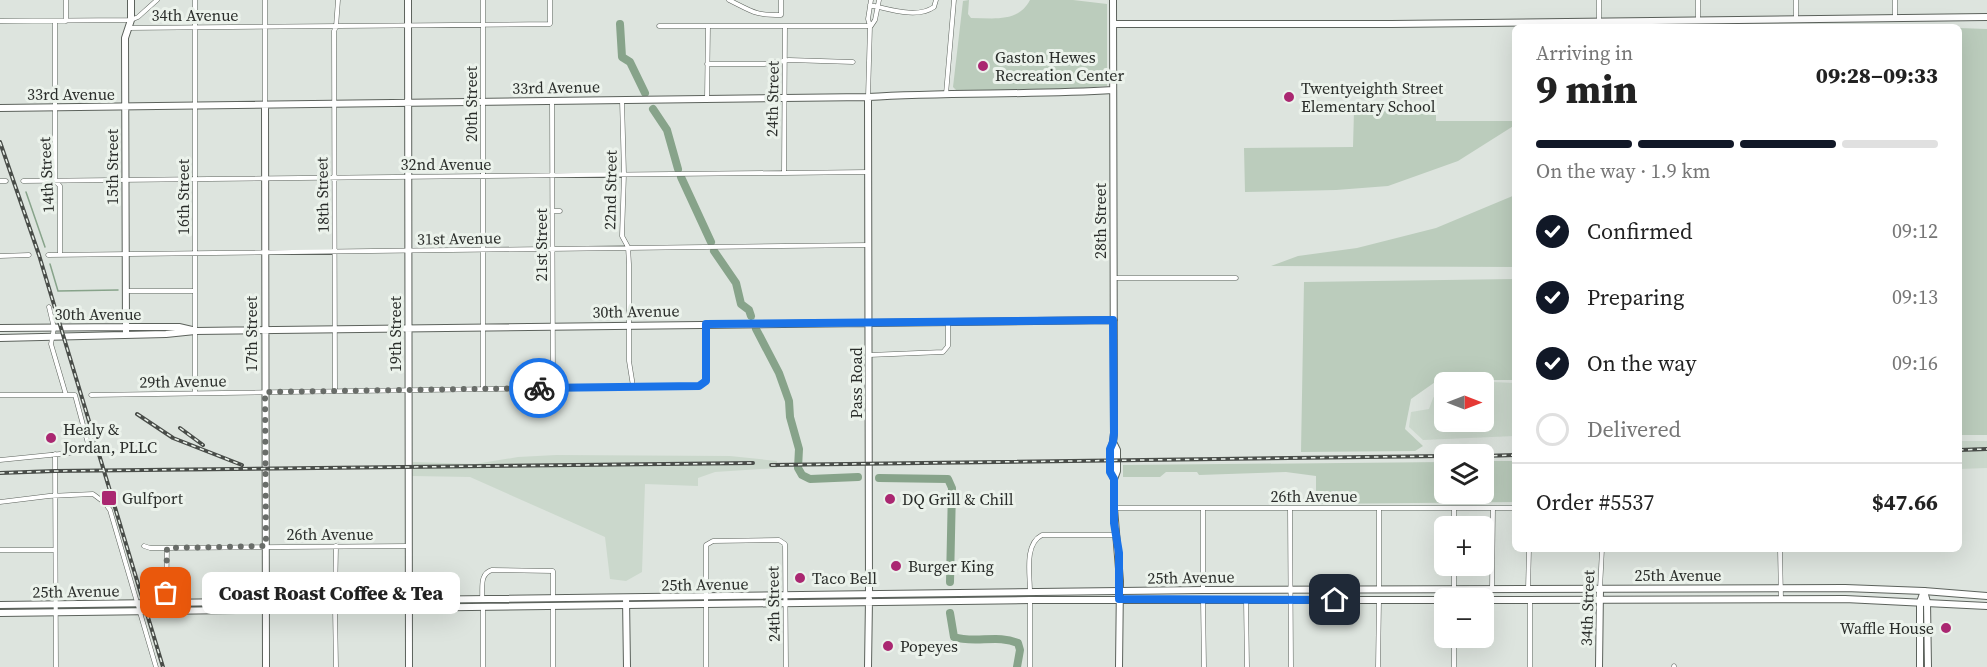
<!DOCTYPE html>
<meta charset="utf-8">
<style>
body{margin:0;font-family:"Source Serif 4",serif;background:#f6f6f6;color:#222;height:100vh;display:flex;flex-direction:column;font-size:22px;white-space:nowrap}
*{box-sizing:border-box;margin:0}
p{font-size:20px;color:#767676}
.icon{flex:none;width:33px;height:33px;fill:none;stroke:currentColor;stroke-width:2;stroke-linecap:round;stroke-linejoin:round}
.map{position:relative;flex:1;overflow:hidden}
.sheet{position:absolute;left:1512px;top:24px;width:450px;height:528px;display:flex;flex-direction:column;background:#fff;border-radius:9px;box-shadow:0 6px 24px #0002}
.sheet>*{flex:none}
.needle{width:39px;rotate:90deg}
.tools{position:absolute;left:1434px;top:372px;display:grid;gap:12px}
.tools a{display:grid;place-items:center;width:60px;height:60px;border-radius:9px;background:#fff;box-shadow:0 6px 24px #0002;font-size:30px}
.pin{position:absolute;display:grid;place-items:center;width:51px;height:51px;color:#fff;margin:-26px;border-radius:12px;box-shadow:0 3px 9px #0006}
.courier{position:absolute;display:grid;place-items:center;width:60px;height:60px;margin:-30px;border:4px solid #1a73e8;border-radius:50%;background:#fff;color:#222;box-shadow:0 2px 8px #0007}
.bubble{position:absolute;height:42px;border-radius:9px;background:#fff;box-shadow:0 6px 24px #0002;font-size:20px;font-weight:800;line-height:42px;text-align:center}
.overview em{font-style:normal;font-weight:800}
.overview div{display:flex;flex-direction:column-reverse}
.overview{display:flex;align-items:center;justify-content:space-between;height:102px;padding:0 24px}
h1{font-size:39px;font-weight:800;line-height:45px}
.bar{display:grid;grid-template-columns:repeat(4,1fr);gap:9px 6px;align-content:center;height:72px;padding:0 24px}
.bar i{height:8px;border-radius:4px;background:#e0e0e0}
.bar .on{background:#111827}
.bar p{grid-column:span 4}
.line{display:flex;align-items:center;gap:15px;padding:0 24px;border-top:2px solid #e0e0e0}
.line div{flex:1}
ol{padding:0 24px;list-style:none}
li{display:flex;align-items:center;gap:18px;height:66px}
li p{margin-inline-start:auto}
li .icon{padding:6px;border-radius:50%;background:#111827;color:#fff;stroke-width:4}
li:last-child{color:#767676}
li i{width:33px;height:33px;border:3px solid #e0e0e0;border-radius:50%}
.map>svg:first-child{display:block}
</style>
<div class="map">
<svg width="1987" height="667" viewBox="0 0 1987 667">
<rect width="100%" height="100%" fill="#dde4de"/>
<!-- built -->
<path fill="#cbd8cc" d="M1447 380 1515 383V436L1423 440 1409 427 1411 412 1429 409 1433 398 1444 384V422H1484V382H1446Z
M1959 441H1987V468L1959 469Z
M556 455 730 456 777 461V468L715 472 698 478V486L645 484 642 572 626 581 610 579 605 537 470 477 412 476 413 462 475 464 518 457Z"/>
<!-- green -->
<path fill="#bbccbc" d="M969 0 968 14 971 18C994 18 1018 23 1030 0H1073L1107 4V86L1071 89 957 91 953 87 963 1Z
M1959 28 1987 29V435H1959Z
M1354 111 1436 112V121H1515V125L1458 161 1388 186 1336 190 1245 192 1244 148 1353 147Z
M1515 195V267L1271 266 1298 256 1357 248 1436 228Z
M1515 279V380H1438L1411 399 1405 429 1423 446 1415 451 1301 452 1304 282Z
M1484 461H1515V502L1316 504V476L1286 472 1199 475 1197 472H1166L1160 477H1123V465L1444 462V494H1484Z"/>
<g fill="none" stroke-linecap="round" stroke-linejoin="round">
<!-- stream -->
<path stroke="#87a38a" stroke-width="1.5" d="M26 192 45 247
M50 264 58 291 118 290"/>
<!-- river -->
<path stroke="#87a38a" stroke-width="8" d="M620 24 622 57 630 62 645 93
M653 109 667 130 678 169
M681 177 711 242
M714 251 736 283 741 304 749 310 751 316
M756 329 779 373 789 401 790 417 799 449 798 468 802 475 810 479 858 477
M879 478 948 479 952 488 950 582
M950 613 954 637C974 644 998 634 1018 643L1020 650 1017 667"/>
<!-- street casing -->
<g stroke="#5c625c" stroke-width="5">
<path id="street" d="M66 0V21
M483 0V389
M729 0C753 12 754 15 781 15V0
M1698 0V20
M1796 0V19
M1895 0V18
M870 5C889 9 917 19 934 7L936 0
M0 21 131 20 138 17 157 0
M55 21V181L60 186V255
M1599 21V0
M659 26H870
M871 26 875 20 879 0
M128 28 550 24V0
M707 64H764L789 60 853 62
M946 94 954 0
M868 97 870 26 868 19 871 0
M707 98 708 26
M622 100 624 174 622 236 628 247 629 264V361L633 386
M552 101 553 388
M265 105V0
M784 172 785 26
M0 181H6
M23 181 868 172
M553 211H560
M48 255 869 245
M0 256 29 255
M1114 278H1236
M126 291H195
M49 307 54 328 51 344 66 395
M869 355 943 352 948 346V322
M335 391 334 31 336 27 338 0
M195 393V0
M0 395H75L90 451 0 460
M91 395 699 386 706 381V324
M55 454 56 667
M0 502 49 496 93 494 105 503 110 510 156 667
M1114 508H1515
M1203 508V590
M1290 508 1291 667
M1379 508V589
M1454 508V526
M144 546 150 548H167L408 546
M1780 549 1781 599
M0 550H55
M1454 566V598
M1492 589 1493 508
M1528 589 1529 549
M1600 589 1602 549
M1030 592C1030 574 1024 544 1042 535H1116
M482 600C483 588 479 574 492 570L553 571V598
M1030 600V667
M1203 600 1204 667
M1246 600 1247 667
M1530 600V667
M335 601 336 546
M166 603 167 548
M553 605V667
M483 606V667
M335 608 336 667
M1454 638V667
M1674 666V667
M706 667V545L713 541 779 540 785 544 786 667
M1378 667 1379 600"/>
</g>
<!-- secondary casing -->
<g stroke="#5c625c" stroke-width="8">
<path id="secondary" d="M408 0 409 667
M1113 0 1114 433C1113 449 1106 463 1114 479
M1113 24H1392L1987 17
M868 97 869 595
M265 105 266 667
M0 108 868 97C949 92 1031 95 1113 90
M0 328 126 327H179L192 330
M126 335 125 38 131 20V0
M0 338 166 334 195 331 1114 320
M1113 442 1117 450V471L1114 479V508L1120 581 1119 667
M1924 591 1927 602 1928 667
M626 598 627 667
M1599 667 1600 589
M1920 667V602L1924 591"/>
</g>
<!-- primary casing -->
<g stroke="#5c625c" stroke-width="8">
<path id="primary" d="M1484 600 1845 599 1987 606
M0 605 1203 590 1845 588 1924 591 1987 596
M0 613 1030 600H1444
M868 667 869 599"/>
</g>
<!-- street -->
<use href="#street" stroke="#fff" stroke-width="4"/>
<!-- secondary -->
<use href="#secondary" stroke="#fff" stroke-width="6"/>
<!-- primary -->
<use href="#primary" stroke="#fff" stroke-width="6"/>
<!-- rail casing -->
<g stroke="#494d49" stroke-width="4">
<path id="rail" d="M0 142 39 255 163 667
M137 414 173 438 242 465
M180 428 203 445
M1959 450 1987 449
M1484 456 1515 455
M771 465 1444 456
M0 473 55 471 753 463"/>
</g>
<!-- rail -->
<use href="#rail" stroke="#ebf2eb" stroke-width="1.5" stroke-dasharray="4.5" stroke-linecap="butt"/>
</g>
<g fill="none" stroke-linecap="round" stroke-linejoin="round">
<!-- done -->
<path stroke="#696d69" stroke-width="6" stroke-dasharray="0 10.8" d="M166 593 167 548 266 546 265 392 539 388"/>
<!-- route -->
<path stroke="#1a73e8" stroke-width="8" d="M539 388 699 386 706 381V324L1113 320 1114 433 1113 442 1110 449V472L1114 479V523L1119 553V599L1335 600"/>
</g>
<!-- markers -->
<g fill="#aa2771" stroke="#ebf2eb" stroke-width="2">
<circle cx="983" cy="66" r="6"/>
<circle cx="1289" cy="97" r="6"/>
<circle cx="51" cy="438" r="6"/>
<rect x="101" y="490" width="16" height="16" rx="3"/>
<circle cx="890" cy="499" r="6"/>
<circle cx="896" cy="566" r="6"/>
<circle cx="800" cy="578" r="6"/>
<circle cx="1946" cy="628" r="6"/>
<circle cx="888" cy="646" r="6"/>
</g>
<g text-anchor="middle" stroke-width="6" stroke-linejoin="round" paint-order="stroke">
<!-- street labels -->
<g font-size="16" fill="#2a2d2a" stroke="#ebf2eb">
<text x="195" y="21">34th Avenue</text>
<text transform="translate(556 87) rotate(-1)" y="6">33rd Avenue</text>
<text x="71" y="100">33rd Avenue</text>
<text transform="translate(772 99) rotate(-89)" y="6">24th Street</text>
<text transform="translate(471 104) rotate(-90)" y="6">20th Street</text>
<text x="446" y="170">32nd Avenue</text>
<text transform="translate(112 167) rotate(-90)" y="6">15th Street</text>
<text transform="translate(46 175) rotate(-93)" y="6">14th Street</text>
<text transform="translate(610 190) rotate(-89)" y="6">22nd Street</text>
<text transform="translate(322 195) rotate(-91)" y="6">18th Street</text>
<text transform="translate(183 197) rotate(-90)" y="6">16th Street</text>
<text transform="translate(1100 221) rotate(-90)" y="6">28th Street</text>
<text transform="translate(459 238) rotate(-1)" y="6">31st Avenue</text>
<text transform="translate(541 245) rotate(-90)" y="6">21st Street</text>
<text transform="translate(636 311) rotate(-1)" y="6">30th Avenue</text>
<text x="98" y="320">30th Avenue</text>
<text transform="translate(251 334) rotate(-90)" y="6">17th Street</text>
<text transform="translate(395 334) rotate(-90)" y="6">19th Street</text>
<text transform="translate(183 381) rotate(-1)" y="6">29th Avenue</text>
<text transform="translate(856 383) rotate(-90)" y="6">Pass Road</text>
<text x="1314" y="502">26th Avenue</text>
<text x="330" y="540">26th Avenue</text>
<text x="1678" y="581">25th Avenue</text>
<text transform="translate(1191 577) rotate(-1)" y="6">25th Avenue</text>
<text transform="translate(705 584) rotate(-1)" y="6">25th Avenue</text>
<text transform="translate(76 591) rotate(-1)" y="6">25th Avenue</text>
<text transform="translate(773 604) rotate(-91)" y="6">24th Street</text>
<text transform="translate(1587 608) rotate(-88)" y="6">34th Street</text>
</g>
<!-- poi labels -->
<g font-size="16" fill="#2a2d2a" stroke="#ebf2eb" text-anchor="start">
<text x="995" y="63">Gaston Hewes<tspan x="995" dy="18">Recreation Center</tspan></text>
<text x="1301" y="94">Twentyeighth Street<tspan x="1301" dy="18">Elementary School</tspan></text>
<text x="63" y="435">Healy &amp;<tspan x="63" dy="18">Jordan, PLLC</tspan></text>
<text x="122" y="504">Gulfport</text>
<text x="902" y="505">DQ Grill &amp; Chill</text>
<text x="908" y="572">Burger King</text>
<text x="812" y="584">Taco Bell</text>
<text x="1934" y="634" text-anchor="end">Waffle House</text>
<text x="900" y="652">Popeyes</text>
</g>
</g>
</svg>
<div class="tools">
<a><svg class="needle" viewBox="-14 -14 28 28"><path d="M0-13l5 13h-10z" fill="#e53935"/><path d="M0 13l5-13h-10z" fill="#767676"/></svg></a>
<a><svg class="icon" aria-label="layers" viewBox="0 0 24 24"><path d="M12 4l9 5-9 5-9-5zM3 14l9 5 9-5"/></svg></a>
<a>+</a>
<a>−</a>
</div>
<div class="pin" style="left:166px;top:593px;background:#ea580c"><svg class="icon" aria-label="bag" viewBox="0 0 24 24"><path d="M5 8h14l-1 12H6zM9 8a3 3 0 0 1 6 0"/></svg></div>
<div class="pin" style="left:1335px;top:600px;background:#1f2937"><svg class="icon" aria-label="home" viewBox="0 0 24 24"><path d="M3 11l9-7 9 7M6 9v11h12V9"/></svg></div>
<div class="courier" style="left:539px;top:388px"><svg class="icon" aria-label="bike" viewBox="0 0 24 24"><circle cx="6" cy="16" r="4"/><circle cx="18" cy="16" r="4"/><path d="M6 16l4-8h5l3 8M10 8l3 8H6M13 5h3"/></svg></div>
<div class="bubble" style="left:202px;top:572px;width:258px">Coast Roast Coffee &amp; Tea</div>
<section class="sheet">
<div class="overview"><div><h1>9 min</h1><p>Arriving in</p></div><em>09:28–09:33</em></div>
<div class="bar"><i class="on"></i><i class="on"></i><i class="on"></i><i></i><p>On the way · 1.9 km</p></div>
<ol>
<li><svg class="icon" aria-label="check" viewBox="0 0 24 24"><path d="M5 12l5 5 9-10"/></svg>Confirmed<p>09:12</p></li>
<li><svg class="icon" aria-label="check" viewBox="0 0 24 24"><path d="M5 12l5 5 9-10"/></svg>Preparing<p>09:13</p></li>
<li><svg class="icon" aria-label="check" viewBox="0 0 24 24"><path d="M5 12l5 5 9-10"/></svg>On the way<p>09:16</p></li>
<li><i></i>Delivered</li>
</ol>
<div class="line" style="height:78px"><div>Order #5537</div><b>$47.66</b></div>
</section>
</div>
